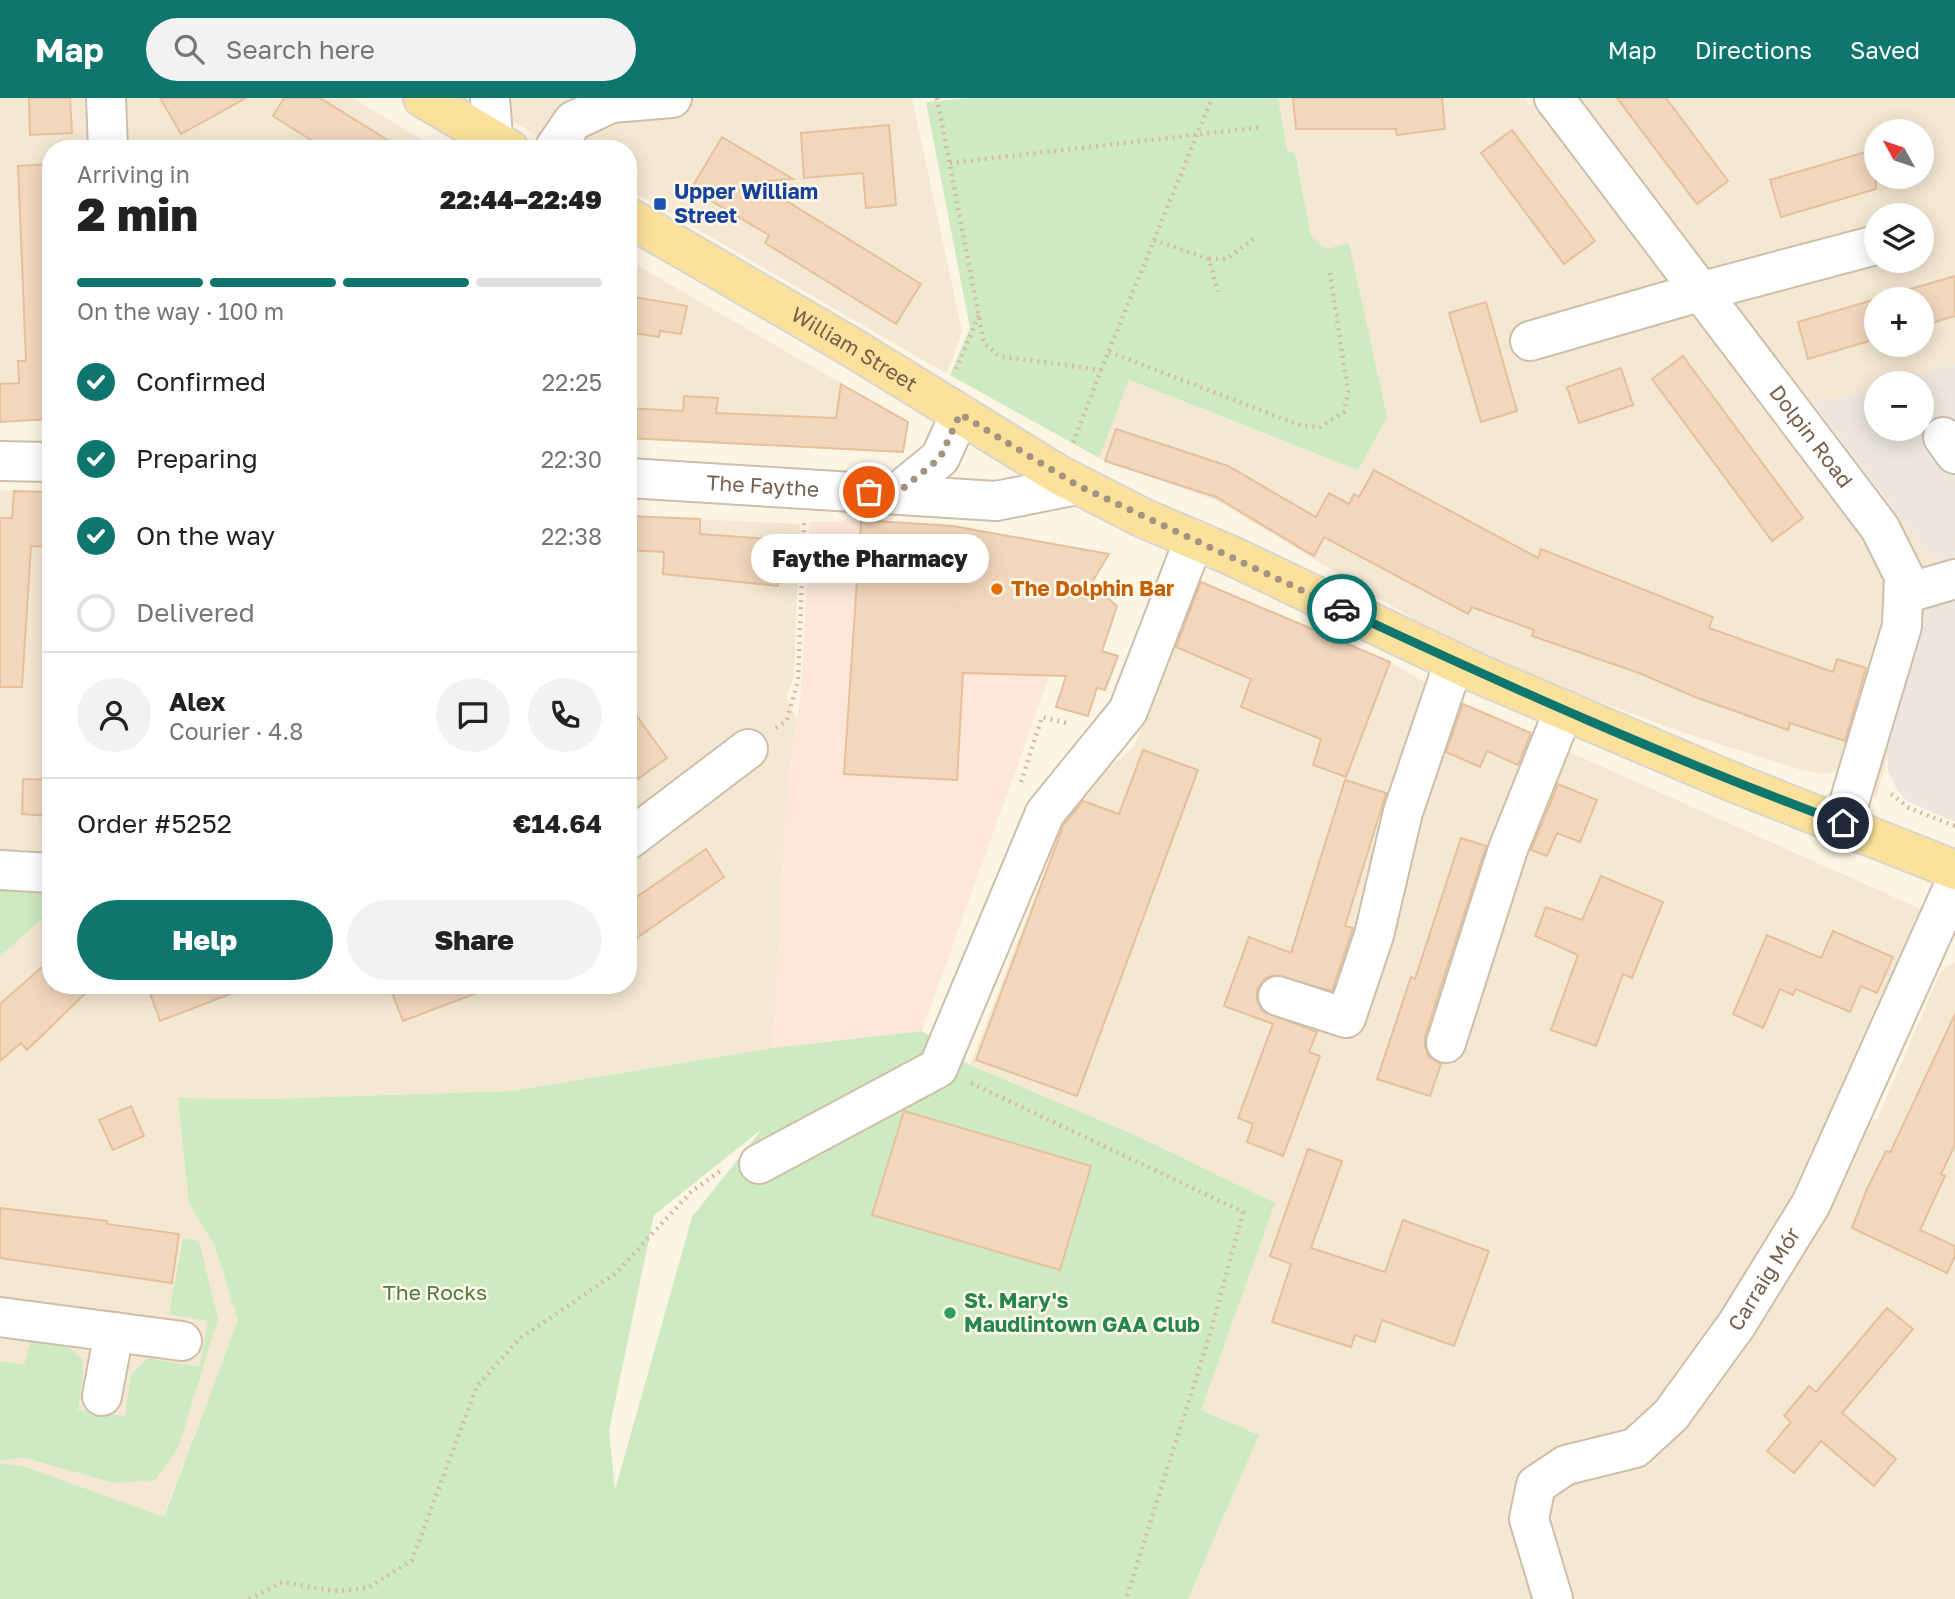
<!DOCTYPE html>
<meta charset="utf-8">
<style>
body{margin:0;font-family:"Golos Text",sans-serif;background:#f2f2f2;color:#222;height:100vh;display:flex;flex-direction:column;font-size:26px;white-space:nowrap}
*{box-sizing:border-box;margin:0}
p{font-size:23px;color:#767676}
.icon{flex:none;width:38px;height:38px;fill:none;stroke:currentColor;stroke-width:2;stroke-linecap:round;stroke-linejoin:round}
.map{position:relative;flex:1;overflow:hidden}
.details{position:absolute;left:42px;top:42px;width:595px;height:854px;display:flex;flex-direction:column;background:#fff;border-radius:28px;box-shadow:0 4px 18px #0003}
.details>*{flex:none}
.needle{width:46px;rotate:310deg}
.fabs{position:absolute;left:1864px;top:21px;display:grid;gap:14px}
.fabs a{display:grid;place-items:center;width:70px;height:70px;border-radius:50%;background:#fff;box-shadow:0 4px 18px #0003;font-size:35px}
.pin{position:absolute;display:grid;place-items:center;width:60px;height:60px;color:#fff;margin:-30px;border:4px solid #fff;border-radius:50%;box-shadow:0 2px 7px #0007}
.courier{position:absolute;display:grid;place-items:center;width:70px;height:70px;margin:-35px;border:5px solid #0f766e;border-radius:50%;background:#fff;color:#222;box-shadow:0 2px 9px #0007}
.bubble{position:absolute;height:49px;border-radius:24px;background:#fff;box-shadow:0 4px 18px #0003;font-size:23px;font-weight:800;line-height:49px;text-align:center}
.head em{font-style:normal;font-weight:800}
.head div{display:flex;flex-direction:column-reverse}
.head{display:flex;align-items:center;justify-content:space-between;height:119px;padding:0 35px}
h1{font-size:46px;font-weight:800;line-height:52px}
.bar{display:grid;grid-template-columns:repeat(4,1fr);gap:10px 7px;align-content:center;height:84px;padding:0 35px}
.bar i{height:9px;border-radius:5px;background:#e0e0e0}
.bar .on{background:#0f766e}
.bar p{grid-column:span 4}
.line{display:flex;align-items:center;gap:18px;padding:0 35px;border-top:2px solid #e0e0e0}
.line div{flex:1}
.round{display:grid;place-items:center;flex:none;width:74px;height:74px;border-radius:37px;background:#f2f2f2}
ol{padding:0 35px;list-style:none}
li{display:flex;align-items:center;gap:21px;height:77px}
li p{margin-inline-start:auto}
li .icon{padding:7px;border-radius:50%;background:#0f766e;color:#fff;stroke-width:4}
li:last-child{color:#767676}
li i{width:38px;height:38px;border:4px solid #e0e0e0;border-radius:50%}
.button{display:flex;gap:14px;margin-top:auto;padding:14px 35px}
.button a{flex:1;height:80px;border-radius:42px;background:#0f766e;color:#fff;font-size:28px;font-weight:800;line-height:80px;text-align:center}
.button a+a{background:#f2f2f2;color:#222}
header{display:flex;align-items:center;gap:42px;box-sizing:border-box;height:98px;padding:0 35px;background:#0f766e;color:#fff}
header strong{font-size:33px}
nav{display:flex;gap:38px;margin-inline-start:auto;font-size:24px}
.search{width:490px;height:63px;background:#f2f2f2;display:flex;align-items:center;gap:18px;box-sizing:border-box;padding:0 24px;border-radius:38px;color:#767676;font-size:26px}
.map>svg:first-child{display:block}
</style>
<header>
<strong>Map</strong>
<div class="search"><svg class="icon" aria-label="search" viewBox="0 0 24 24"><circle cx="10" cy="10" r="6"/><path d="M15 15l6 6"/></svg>Search here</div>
<nav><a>Map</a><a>Directions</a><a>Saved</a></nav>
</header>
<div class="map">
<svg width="1955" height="1501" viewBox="0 0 1955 1501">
<rect width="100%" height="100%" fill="#fcf5e4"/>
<!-- residential -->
<path fill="#f4e8d2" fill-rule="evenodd" d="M0 0H353L437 51H51V321L0 324Z
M474 0H912L962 233 947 276 628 91V51H559Z
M1278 0H1524L1530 8 1533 0H1955V264L1914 280 1895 285H1876V291L1812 305 1916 441 1942 461 1876 701 1841 673 1820 676 1798 671 1679 633 1534 579 1420 525 1217 403 1099 360 1128 282 1358 372 1350 145 1326 151 1311 138 1295 55 1287 52ZM1876 33H1922V79H1876ZM1876 117H1922V163H1876ZM1876 201H1922V247H1876Z
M628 162 908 324 903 354 628 340Z
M0 392 51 394V887H628V418L800 426 794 578 786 600 797 621 786 702 773 950 512 993 268 1001 178 1000 189 1106 214 1146 238 1222 163 1420 23 1368 0 1377Z
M1199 483 1390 564 1462 606 1921 811 1836 1005 1877 1022 1941 873 1955 864V1501H1188L1259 1337 1201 1312 1275 1105 1135 1037 970 967 1073 699 1134 649Z"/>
<!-- commercial -->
<path fill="#fce7d8" d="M861 422 953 428 1109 456 1071 518 922 933 773 950 786 702 801 594 810 424Z"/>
<!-- industrial -->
<path fill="#ece6de" d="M1955 264V724L1907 703 1897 692 1888 672V650L1942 461 1932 458 1916 441 1812 304 1876 291V331H1922V285H1895Z"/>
<!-- green -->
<path fill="#ceeac2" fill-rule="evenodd" d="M971 0H1278L1287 52 1295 55 1311 138 1326 151 1349 145 1387 319 1358 372 1129 282 1099 360 950 277 970 230 926 4Z
M51 788V813L0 858V789Z
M922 933 970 967 1135 1037 1275 1105 1201 1312 1259 1337 1188 1501H0V1366L23 1368 164 1419 238 1222 214 1146 189 1106 178 1000 268 1001 512 993 773 950ZM762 1031 692 1119 615 1392 609 1333 654 1117Z
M183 1140 199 1143 218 1221 178 1350 155 1382 114 1385 22 1359 0 1363V1263L24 1267 31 1241 68 1248 82 1261 83 1280 78 1312 125 1318 131 1277 148 1260 199 1269 208 1223 169 1216Z"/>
<!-- building -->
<path fill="#f2d7bc" stroke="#e4c09c" stroke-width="2" d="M29 0H70L72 35 30 37Z
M160 0H246L181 36Z
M284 0H320L402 51H325L273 18Z
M1293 0H1442L1445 31 1397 37 1396 31H1296Z
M1617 0H1666L1728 83 1697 106Z
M889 27 896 107 866 110 863 75 804 80 801 35Z
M1512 32 1595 143 1564 166 1481 55Z
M722 39 793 81 756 84 921 186 896 226 765 145 769 137 691 91Z
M1876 51V91L1781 119 1770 82Z
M51 66V321L0 324V286L19 285 18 263H26L18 68Z
M1955 178V218L1922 228V201H1876V241L1808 261 1798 224Z
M628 198 687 208 681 236 660 233 659 239 628 234Z
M1486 204 1517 313 1481 324 1449 215Z
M1683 258 1803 420 1772 443 1652 281Z
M1621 270 1633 307 1579 325 1567 289Z
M841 286 908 324 903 354 628 340V310L683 313 684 298 718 300 716 315 836 320Z
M1116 331 1228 368 1316 419 1329 395 1349 406 1354 396 1359 399 1374 372 1538 460 1541 451 1713 519 1709 530 1833 574 1837 561 1866 570 1845 643 1790 625 1788 632 1695 599 1639 575 1532 538 1534 532 1472 509 1468 516 1324 439 1314 458 1216 399 1105 363Z
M14 393 51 394V449L31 448 22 589H0V420H12Z
M628 418 700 421V436L781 442 778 488 663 476 664 454 628 452Z
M861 422 953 428 1109 456 1091 486 1117 508 1102 553 1118 558 1105 592 1097 590 1088 618 1056 609 1066 578 963 575 957 682 844 676Z
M1201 484 1390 564 1346 679 1313 667 1321 641 1241 609 1251 581 1176 549Z
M628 606 667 660 628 688Z
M1463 606 1531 635 1518 667 1487 653 1480 669 1446 654Z
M1143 652 1198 672 1077 998 976 962 1064 726 1083 703 1119 716Z
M23 681 51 682V718L22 716Z
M1345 682 1386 695 1345 828 1353 830 1332 893 1274 877 1264 881 1257 892V903L1262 913 1317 934 1309 954 1320 958 1283 1058 1247 1044 1253 1026 1238 1020 1273 926 1224 908 1249 839 1291 855Z
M1558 686 1597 702 1580 744 1557 735 1547 758 1531 752Z
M1461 740 1486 748 1425 938V949L1429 959 1441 966 1430 998 1377 981 1411 879 1415 881Z
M706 751 724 779 628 846V805Z
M1601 778 1663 804 1632 880 1623 876 1596 948 1551 932 1578 857 1535 838 1546 809 1582 822Z
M1833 833 1893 859 1877 895 1861 888 1850 914 1796 891 1793 897 1780 891 1763 930 1733 916 1767 837 1821 860Z
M51 861V887H94L27 952 21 945 0 963V906Z
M147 887H246V890L160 923Z
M389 887H489L490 890 403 923Z
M1955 916V1047L1941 1076 1945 1078 1920 1132 1955 1148V1158L1947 1175 1852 1130 1867 1091 1886 1053 1890 1055Z
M131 1008 144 1038 113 1052 99 1022Z
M904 1013 1091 1068 1060 1172 872 1117Z
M1308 1051 1342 1063 1311 1150 1385 1174 1403 1122 1489 1153 1454 1248 1382 1222 1375 1244 1355 1237 1351 1249 1272 1224 1291 1166 1270 1158Z
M0 1110 107 1123V1126L179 1136 172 1185 0 1160Z
M1887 1210 1913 1231 1842 1315 1896 1361 1874 1388 1821 1343 1794 1375 1767 1353 1791 1324 1784 1318 1809 1288 1816 1294Z"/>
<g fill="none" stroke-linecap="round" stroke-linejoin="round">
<!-- minor casing -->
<g stroke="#cebeaa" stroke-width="42">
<g id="minor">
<path d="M106 0 108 51"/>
<path d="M490 0 494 51"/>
<path id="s1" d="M1554 0 1880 430 1904 478 1902 528 1843 725"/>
<path d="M554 51 573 23 611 5 672 0"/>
<path d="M1530 243 1699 194 1876 147"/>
<path d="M1943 339 1955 356"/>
<path d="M0 363 51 364"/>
<path id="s2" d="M628 380 996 403 1077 387"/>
<path d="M896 396 940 360 960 316"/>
<path d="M1904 496 1955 481"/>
<path d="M628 742 748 651"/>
<path d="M0 772 51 775"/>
<path d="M1278 898 1346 920 1374 837 1403 714 1454 564"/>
<path d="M1446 945 1508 751 1564 612"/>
<path d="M759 1066 938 970 1045 715 1128 613 1194 442"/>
<path d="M0 1219 182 1243"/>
<path d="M102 1298 114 1234"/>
<path id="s3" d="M1553 1501 1529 1421 1536 1387 1566 1367 1635 1350 1671 1317 1737 1226 1811 1106 1955 785"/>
</g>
</g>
<!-- major casing -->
<g stroke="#dbd5d0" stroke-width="42">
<g id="major">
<path d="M423 0 509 51"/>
<path id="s4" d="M628 119 853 250 1059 377 1143 420 1230 457 1479 576 1730 683 1955 772"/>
</g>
</g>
<!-- path -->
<path stroke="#d6bb9f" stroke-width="4.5" stroke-dasharray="2 5" stroke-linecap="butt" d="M937 0 984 245 999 258 1101 272 1073 345
M950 65 1263 29
M1154 142 1209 161 1218 194
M1209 161H1226L1254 141
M1109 254 1302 328 1320 329 1344 314 1348 294 1330 175
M956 271 979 217
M1101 272 1212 0
M776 630 787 622 798 583 804 425
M1021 684 1042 619 1070 626
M1891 696 1909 710 1955 728
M971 985 1243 1114 1210 1236 1126 1501
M249 1501 282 1484 334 1493 368 1490 412 1462 477 1288 519 1241 616 1175 691 1094 723 1071"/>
<!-- minor -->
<use href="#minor" stroke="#fff" stroke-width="38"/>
<!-- major -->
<use href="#major" stroke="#fbe29c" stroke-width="38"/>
</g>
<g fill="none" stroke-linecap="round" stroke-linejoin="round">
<!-- done -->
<path stroke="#a49380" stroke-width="7" stroke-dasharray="0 12.6" d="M869 394 896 396 940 360 960 316 1077 387 1342 511"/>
<!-- route -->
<path stroke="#0f766e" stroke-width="9" d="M1342 511C1507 588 1672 662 1843 725"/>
</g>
<!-- markers -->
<rect fill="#1a4fb4" stroke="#fff9ea" stroke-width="2.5" x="653" y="99" width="14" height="14" rx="3.5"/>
<circle fill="#e8710a" stroke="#fff9ea" stroke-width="2.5" cx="997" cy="491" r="7"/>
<circle fill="#2e9e5b" stroke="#fff9ea" stroke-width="2.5" cx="950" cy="1215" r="7"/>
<g text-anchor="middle" stroke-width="5" stroke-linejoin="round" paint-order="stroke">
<!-- transit labels -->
<g font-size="21" font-weight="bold" fill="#164399" stroke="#fff9ea" text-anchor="start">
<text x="674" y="101">Upper William<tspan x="674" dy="24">Street</tspan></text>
</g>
<!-- street labels -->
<g font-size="21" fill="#755e4a" stroke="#fff9ea">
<text dy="7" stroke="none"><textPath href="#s4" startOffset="262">William Street</textPath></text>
<text dy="7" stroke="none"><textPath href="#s1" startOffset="425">Dolpin Road</textPath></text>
<text dy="7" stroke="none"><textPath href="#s2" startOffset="135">The Faythe</textPath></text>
<text dy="7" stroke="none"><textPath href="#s3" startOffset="439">Carraig Mór</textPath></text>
</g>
<!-- food labels -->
<g font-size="21" font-weight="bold" fill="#c56008" stroke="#fff9ea" text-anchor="start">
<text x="1011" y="498">The Dolphin Bar</text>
</g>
<!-- park labels -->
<g font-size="21" fill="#4c7a42" stroke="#fff9ea">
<text x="435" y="1202">The Rocks</text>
</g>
<!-- leisure labels -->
<g font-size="21" font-weight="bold" fill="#27864d" stroke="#fff9ea" text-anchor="start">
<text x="964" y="1210">St. Mary's<tspan x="964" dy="24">Maudlintown GAA Club</tspan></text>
</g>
</g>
</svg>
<div class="fabs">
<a><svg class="needle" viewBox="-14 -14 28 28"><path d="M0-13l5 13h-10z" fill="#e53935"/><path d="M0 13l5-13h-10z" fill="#767676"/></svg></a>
<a><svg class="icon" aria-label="layers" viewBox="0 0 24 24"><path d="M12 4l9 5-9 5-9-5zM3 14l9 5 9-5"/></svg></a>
<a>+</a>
<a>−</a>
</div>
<div class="pin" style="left:869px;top:394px;background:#ea580c"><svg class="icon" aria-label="bag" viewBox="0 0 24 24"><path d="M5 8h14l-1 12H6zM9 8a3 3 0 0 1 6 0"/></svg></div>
<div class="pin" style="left:1843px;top:725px;background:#1f2937"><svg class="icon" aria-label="home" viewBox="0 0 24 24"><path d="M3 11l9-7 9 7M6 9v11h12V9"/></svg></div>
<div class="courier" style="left:1342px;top:511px"><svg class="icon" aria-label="car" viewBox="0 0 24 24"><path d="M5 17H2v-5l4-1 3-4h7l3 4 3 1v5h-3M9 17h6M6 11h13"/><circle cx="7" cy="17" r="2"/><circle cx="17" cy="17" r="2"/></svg></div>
<div class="bubble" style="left:751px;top:436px;width:238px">Faythe Pharmacy</div>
<section class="details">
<div class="head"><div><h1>2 min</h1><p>Arriving in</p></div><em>22:44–22:49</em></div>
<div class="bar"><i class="on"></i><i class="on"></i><i class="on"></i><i></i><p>On the way · 100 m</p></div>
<ol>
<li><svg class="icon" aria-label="check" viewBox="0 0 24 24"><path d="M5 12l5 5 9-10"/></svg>Confirmed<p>22:25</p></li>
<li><svg class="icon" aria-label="check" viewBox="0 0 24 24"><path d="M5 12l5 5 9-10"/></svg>Preparing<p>22:30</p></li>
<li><svg class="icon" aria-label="check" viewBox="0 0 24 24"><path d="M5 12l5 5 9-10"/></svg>On the way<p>22:38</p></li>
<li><i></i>Delivered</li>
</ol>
<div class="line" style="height:126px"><a class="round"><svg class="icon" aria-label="person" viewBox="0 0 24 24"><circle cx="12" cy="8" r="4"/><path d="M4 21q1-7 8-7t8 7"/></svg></a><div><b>Alex</b><p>Courier · 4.8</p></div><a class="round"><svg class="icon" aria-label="chat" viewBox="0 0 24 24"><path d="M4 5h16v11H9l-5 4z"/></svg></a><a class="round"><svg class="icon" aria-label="phone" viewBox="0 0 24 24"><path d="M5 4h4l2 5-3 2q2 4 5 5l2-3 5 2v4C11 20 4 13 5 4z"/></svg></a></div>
<div class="line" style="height:91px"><div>Order #5252</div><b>€14.64</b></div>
<div class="button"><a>Help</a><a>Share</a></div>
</section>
</div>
